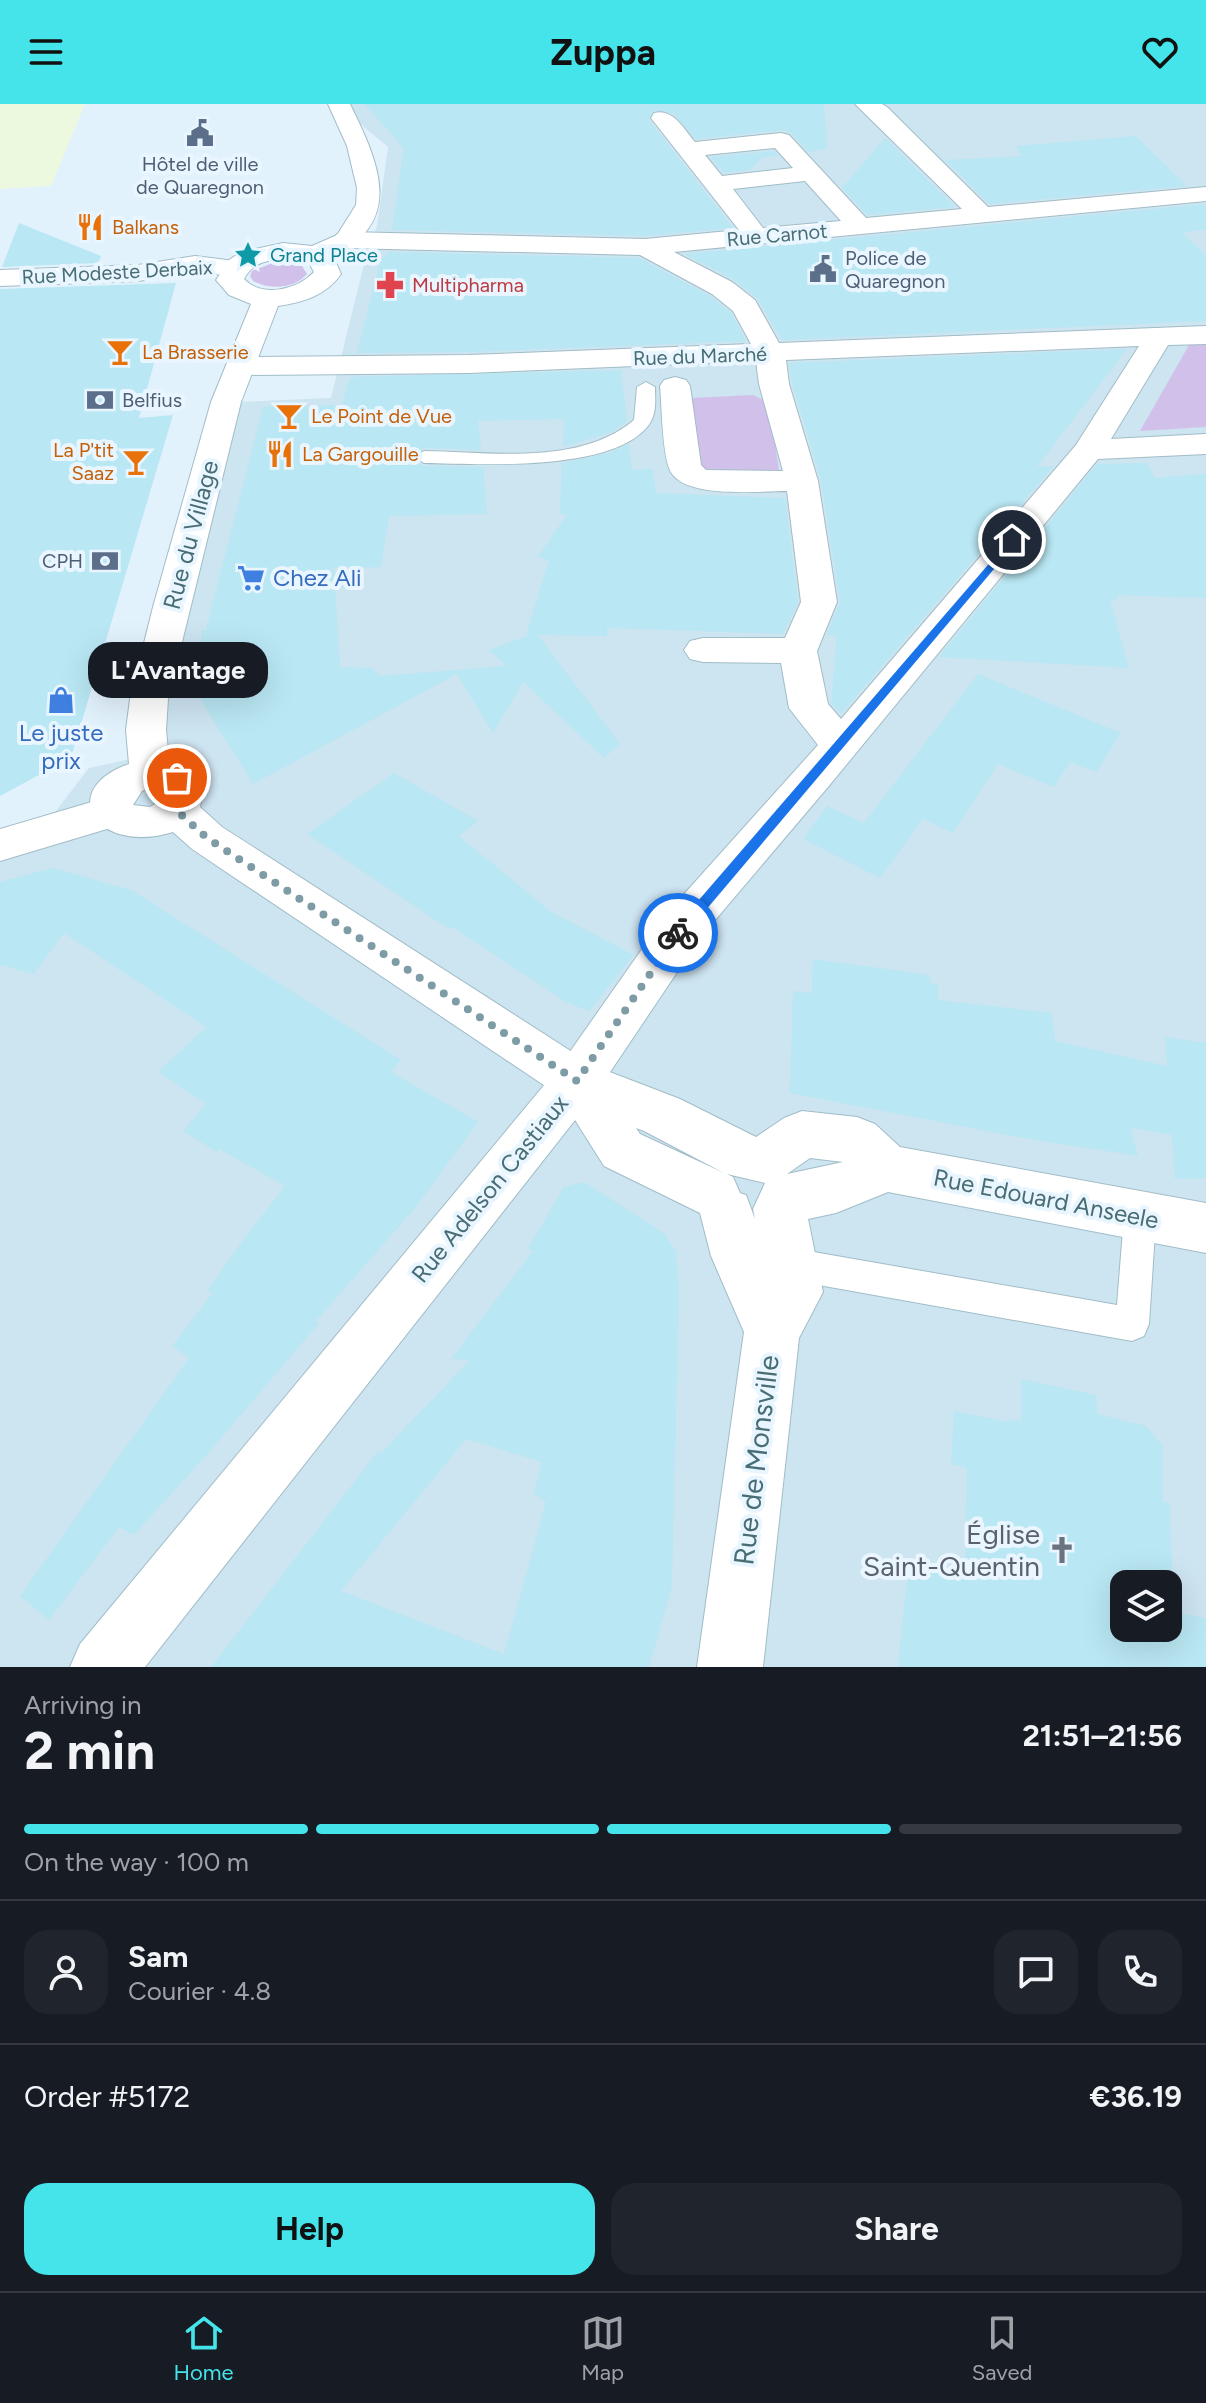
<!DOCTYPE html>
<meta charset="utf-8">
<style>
body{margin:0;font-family:Figtree,sans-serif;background:#20242c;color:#f1f3f6;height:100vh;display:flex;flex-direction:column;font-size:30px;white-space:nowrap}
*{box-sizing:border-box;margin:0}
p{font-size:26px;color:#9ea1a6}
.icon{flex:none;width:44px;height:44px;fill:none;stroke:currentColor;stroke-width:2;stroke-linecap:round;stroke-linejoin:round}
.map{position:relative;height:1563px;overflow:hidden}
.details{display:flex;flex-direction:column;background:#171b24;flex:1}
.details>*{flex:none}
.buttons{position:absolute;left:1110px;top:1466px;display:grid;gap:16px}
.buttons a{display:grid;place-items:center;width:72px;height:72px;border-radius:16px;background:#171b24;box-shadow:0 8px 32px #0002;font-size:40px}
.pin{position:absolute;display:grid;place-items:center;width:68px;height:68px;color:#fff;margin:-34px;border:4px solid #fff;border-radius:50%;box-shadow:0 2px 8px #0007}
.courier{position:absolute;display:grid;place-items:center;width:80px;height:80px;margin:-40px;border:6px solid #1a73e8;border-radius:50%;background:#fff;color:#222;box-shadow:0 2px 10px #0007}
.bubble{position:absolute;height:56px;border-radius:24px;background:#171b24;box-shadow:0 8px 32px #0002;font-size:26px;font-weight:700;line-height:56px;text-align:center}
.overview em{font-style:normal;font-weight:700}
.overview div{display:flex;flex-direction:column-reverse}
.overview{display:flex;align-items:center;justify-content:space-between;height:136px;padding:0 24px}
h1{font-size:52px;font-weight:700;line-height:60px}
.bar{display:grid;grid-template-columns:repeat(4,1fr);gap:12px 8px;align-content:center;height:96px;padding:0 24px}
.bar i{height:10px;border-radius:6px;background:#363941}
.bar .current{background:#44e4ea}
.bar p{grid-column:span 4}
.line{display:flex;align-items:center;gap:20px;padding:0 24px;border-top:2px solid #363941}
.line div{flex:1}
.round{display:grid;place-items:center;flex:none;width:84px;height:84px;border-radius:24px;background:#20242c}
.button{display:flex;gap:16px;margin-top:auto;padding:16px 24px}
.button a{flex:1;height:92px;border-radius:24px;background:#44e4ea;color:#111;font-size:32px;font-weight:700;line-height:92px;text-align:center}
.button a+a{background:#20242c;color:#f1f3f6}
header{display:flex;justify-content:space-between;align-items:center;height:104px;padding:0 24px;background:#44e4ea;color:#111;font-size:36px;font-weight:700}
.menu{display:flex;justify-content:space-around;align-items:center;height:112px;border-top:2px solid #363941;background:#171b24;font-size:22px;color:#9ea1a6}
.menu a{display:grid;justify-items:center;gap:4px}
.menu .current{color:#44e4ea}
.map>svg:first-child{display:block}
</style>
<header><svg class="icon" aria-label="menu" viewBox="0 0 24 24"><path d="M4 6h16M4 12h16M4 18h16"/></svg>Zuppa<svg class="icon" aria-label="heart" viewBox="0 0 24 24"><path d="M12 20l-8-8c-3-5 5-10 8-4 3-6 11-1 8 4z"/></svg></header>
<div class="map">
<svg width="1206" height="1563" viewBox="0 0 1206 1563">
<rect width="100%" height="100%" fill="#e2f2fd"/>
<!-- residential -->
<path fill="#cde4f1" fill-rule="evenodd" d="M351 0H1206V1563H0V726L55 708 89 664 154 650 239 298 331 294 367 148 377 122 388 43 358 18ZM1124 1480H1168V1524H1124Z"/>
<!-- education -->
<path fill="#edf9df" d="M0 0H85L51 82 0 85Z"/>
<!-- green -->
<path fill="#d1c1ea" d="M280 156 301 160 307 170C294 185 270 186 253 177L250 172 252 167Z
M1206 240V323L1140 327 1189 241Z
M753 291 768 298 779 366 775 370 701 369 690 294Z"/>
<!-- building -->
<path fill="#b9e7f3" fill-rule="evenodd" d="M364 0H824L827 45 808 48 791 29 782 26 696 35 674 10 654 6 649 16 733 124 645 132 392 126 404 44Z
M1136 32 1187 82 989 100 945 56 1022 52 1015 42Z
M885 34 955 103 867 111 842 84Z
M774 47 778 52 763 53 750 66 723 69 711 53Z
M1206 100V125L1182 129 1206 151V217L782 236 757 194 733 175 684 150Z
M19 119 101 152 98 159 2 163Z
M389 148 639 154 710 192 731 209 746 237 469 248 357 249 381 155Z
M176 179 139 314 173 311 73 647 63 658 0 692V185Z
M1127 245 1037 363 1054 362 841 610 831 599 837 532 827 531 840 498 821 376 792 279 789 259Z
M621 266 627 317 611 328 563 343 564 315 478 317 481 346 424 344 413 350V356L424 362 483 363 487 410 389 412 381 463 334 464 340 563 372 564 380 572 506 562 489 546 529 531H526L549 456 538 453 567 410H560L562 359 609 349 629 340 632 365H653L656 389 785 394 798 498 783 530 607 524V532L538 531 620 640 604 654 523 578 493 629 457 570 253 680 197 590V583L202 526H206L263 303 342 301 350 273Z
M1147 359 1155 374 1206 370V494L1116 491 1119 497 1110 495 1129 564 939 553 1097 360Z
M978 570 1121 629 1096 668 1070 658 1054 683 998 660 953 729 923 715 880 774 803 735 827 702 864 719Z
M394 669 478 717 459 732 550 807 634 851 589 907 568 899 452 823 449 825 307 730Z
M53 764 131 786 401 956 391 968 478 1018 415 1104 316 1217 319 1219 211 1346 134 1431 119 1423 49 1516 20 1492 189 1254 172 1242 212 1190 208 1186 243 1136 285 1082 219 1045 217 1048 183 1027 206 1000 158 968 206 923 64 829 34 870 0 861V778Z
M813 855 930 871V879L938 880V896L1052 909 1055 937 1167 962 1165 933 1206 939V1074L1175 1075 1172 1031 1131 1024 1138 1052 1023 1034 790 989 793 887 812 889Z
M584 1078 665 1130 676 1148 679 1186 672 1482 649 1563H211L378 1347 381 1349 470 1256 451 1255 533 1147 528 1144 564 1083ZM466 1335 542 1358 534 1390 546 1398 504 1550 341 1487Z
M1021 1275 1096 1291 1097 1310 1146 1322 1163 1342V1398L1170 1399 1173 1508 1206 1514V1563H898L909 1456 965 1467 967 1364 951 1360 954 1307 1009 1318V1315L1021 1317ZM1124 1480H1168V1524H1124Z"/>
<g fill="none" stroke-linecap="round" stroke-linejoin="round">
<!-- service casing -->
<g stroke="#a1bdc7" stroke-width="2">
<path id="service" d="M646 278 655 283C655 295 657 308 650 319 617 369 478 360 424 359L415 353 424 347C490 348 580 362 634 316L637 283Z
M1140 1098 1151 1103 1156 1113 1149 1220 1144 1232 1132 1237 785 1175 774 1170 769 1159 774 1148 785 1143 1117 1201 1124 1113 1129 1103Z"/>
</g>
<!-- minor casing -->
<g stroke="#a1bdc7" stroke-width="2">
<path id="minor" d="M855 0H882L887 3 988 103 1206 83V97L674 148 732 178 755 196 779 239 1206 222V240L1168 241 1111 335 1206 330V350L1098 355 828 683 700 834 594 992 145 1563H70L80 1540 560 962 668 808 818 641 789 604 781 559 703 558 690 555 684 546 690 537 703 534H785L801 498 787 387C759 387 680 396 669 364 662 345 662 303 660 282L664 276 675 273 686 276 690 282 701 361 706 366 783 367 759 280 756 257 469 269 241 271 231 268 226 262 231 256 241 253 469 251 751 240 733 207 712 190 640 151 346 144 337 142 333 136 337 130 346 128 645 135 739 126 651 14 654 9C673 4 684 25 695 38L781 29 789 31 866 114 962 105ZM775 44 793 64 722 72 705 51ZM805 77 841 117 763 124 733 85ZM1139 242 1076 341 841 615 828 600 817 547 837 498 818 377 789 280 786 256Z
M195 152 243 158 247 164 243 170 234 172 195 168 138 177 0 182V166L138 161Z
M112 692 127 697 133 708 127 719 0 757V725Z"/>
</g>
<!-- tertiary casing -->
<g stroke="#a1bdc7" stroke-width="2">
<path id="tertiary" d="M328 0H350C378 57 406 117 333 152L341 170C326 192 303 198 278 202L241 298 168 595 166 626 169 657 191 664 203 687 200 703 222 723 594 962 680 995 756 1033 784 1014 802 1007 857 1013 875 1020 900 1043 1206 1099V1149L888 1088 836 1109 808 1115 823 1188 799 1234 763 1563H697L744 1228 711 1152 700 1109 604 1062 560 992 192 745 173 728C95 752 56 685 129 660L126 626 130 595 153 503 211 298 251 200 229 191 216 176 229 156 241 148 283 139 312 142 337 131 356 101 357 84 347 42ZM290 155 309 159 314 168C297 186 262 194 244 175 253 157 271 155 290 155ZM151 683 161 685 160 697 150 703 133 701 142 687ZM636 1024 644 1027 724 1069 640 1030ZM810 1054 843 1058 787 1070ZM727 1070 765 1079 753 1105 755 1115 746 1091 740 1089 733 1073Z"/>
</g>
<!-- service -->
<use href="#service" fill="#fff" fill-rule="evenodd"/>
<!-- minor -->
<use href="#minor" fill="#fff" fill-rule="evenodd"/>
<!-- tertiary -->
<use href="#tertiary" fill="#fff" fill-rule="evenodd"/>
</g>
<!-- route -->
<path fill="#1a73e8" d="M1012 433 1016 434V439L683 833H673V826Z"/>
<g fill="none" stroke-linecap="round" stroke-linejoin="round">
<!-- done -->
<path stroke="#7e9ca5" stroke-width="8" stroke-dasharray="0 14.4" d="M177 674C186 687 184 693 176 706L207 734 577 977 678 829"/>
</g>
<!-- icons -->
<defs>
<g id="civic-bare" transform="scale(2.16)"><path d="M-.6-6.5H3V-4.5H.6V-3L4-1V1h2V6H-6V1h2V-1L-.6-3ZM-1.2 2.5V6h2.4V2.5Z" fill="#5c6f8a" stroke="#e9f6ff" stroke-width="2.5" paint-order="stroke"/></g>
<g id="restaurant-bare" transform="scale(2.16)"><path d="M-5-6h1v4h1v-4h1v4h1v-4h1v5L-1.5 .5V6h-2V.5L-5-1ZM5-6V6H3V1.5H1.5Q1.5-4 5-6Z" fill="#e8710a" stroke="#e9f6ff" stroke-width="2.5" paint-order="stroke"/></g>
<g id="sight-bare" transform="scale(2.16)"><path d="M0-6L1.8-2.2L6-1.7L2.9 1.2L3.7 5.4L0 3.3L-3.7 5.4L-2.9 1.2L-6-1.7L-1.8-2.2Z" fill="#0f9aa8" stroke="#e9f6ff" stroke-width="2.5" paint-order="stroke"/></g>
<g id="pharmacy-bare" transform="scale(2.16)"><path d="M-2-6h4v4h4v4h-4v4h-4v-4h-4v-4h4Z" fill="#e0444e" stroke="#e9f6ff" stroke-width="2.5" paint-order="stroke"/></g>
<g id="bar-bare" transform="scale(2.16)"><path d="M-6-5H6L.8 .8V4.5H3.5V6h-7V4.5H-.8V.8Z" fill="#e8710a" stroke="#e9f6ff" stroke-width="2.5" paint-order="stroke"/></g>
<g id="bank-bare" transform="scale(2.16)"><path d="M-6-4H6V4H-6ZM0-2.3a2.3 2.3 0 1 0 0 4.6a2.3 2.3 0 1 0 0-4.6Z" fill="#5c6f8a" stroke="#e9f6ff" stroke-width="2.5" paint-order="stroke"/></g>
<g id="supermarket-bare" transform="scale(2.16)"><path d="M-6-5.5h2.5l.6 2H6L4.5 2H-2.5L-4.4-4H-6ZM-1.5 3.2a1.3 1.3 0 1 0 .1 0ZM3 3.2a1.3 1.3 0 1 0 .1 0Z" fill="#3f7fe0" stroke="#e9f6ff" stroke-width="2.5" paint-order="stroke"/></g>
<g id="shop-bare" transform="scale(2.16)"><path d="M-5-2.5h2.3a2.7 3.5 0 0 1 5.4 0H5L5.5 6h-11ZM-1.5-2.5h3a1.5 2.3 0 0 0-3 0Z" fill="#3f7fe0" stroke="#e9f6ff" stroke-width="2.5" paint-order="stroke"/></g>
<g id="church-bare" transform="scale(2.16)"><path d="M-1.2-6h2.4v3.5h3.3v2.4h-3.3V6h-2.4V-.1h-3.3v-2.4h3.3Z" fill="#6b7280" stroke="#e9f6ff" stroke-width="2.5" paint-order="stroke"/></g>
</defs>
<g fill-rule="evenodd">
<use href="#civic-bare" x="200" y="29"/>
<use href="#restaurant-bare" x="90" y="123"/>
<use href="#sight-bare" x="248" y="151"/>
<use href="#civic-bare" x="823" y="165"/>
<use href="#pharmacy-bare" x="390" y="181"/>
<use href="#bar-bare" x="120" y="248"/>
<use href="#bank-bare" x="100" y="296"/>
<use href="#bar-bare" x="289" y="312"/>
<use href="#restaurant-bare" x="280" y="350"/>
<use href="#bar-bare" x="136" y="358"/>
<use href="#bank-bare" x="105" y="457"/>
<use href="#supermarket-bare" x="251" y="474"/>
<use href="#shop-bare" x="61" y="596"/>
<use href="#church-bare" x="1062" y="1446"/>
</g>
<g text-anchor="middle" stroke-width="8" stroke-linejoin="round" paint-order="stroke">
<!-- far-service labels -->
<g font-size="20" fill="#4e5e75" stroke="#e9f6ff" text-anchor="start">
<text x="200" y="67" text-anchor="middle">Hôtel de ville<tspan x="200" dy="23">de Quaregnon</tspan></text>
<text x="845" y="161">Police de<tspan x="845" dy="23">Quaregnon</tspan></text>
<text x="122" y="303">Belfius</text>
<text x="83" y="464" text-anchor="end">CPH</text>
</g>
<!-- far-food labels -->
<g font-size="20" fill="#c56008" stroke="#e9f6ff" text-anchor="start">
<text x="112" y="130">Balkans</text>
<text x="142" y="255">La Brasserie</text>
<text x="311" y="319">Le Point de Vue</text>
<text x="114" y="353" text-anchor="end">La P'tit<tspan x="114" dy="23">Saaz</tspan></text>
<text x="302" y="357">La Gargouille</text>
</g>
<!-- far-street labels -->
<g font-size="20" fill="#486d75" stroke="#e9f6ff">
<text transform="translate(777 131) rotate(-5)" y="7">Rue Carnot</text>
<text transform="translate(117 168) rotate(-3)" y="7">Rue Modeste Derbaix</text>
<text transform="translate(700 252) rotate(-2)" y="7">Rue du Marché</text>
</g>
<!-- far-culture labels -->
<g font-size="20" fill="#0d838f" stroke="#e9f6ff" text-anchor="start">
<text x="270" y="158">Grand Place</text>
</g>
<!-- far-health labels -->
<g font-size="20" fill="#be3a42" stroke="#e9f6ff" text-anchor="start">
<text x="412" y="188">Multipharma</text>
</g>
<!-- street labels -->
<g font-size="24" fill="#486d75" stroke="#e9f6ff">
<text transform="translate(191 431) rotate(-75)" y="8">Rue du Village</text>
<text transform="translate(490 1085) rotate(-51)" y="8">Rue Adelson Castiaux</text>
<text transform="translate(1046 1095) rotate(11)" y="8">Rue Edouard Anseele</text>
</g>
<!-- shop labels -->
<g font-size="24" fill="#366cbe" stroke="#e9f6ff" text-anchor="start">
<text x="273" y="482">Chez Ali</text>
<text x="61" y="637" text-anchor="middle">Le juste<tspan x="61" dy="28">prix</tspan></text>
</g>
<!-- near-street labels -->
<g font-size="28" fill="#486d75" stroke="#e9f6ff">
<text transform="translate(756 1356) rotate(-83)" y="10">Rue de Monsville</text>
</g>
<!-- near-worship labels -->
<g font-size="28" fill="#5b616d" stroke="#e9f6ff" text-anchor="end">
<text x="1040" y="1440">Église<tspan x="1040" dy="32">Saint-Quentin</tspan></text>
</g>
</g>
</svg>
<div class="buttons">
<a><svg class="icon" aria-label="layers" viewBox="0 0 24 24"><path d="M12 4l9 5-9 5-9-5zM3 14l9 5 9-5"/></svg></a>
</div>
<div class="pin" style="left:177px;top:674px;background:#ea580c"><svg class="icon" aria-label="bag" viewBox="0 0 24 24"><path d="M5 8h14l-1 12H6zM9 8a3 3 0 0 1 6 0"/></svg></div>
<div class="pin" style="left:1012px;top:436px;background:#1f2937"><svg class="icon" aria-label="home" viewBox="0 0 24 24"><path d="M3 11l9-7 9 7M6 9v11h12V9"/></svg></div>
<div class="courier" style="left:678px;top:829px"><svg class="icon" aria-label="bike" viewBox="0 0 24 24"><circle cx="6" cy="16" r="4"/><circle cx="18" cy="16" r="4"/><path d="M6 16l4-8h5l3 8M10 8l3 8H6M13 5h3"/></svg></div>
<div class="bubble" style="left:88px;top:538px;width:180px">L'Avantage</div>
</div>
<section class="details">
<div class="overview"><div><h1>2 min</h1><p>Arriving in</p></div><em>21:51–21:56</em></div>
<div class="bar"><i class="current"></i><i class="current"></i><i class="current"></i><i></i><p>On the way · 100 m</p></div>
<div class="line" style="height:144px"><a class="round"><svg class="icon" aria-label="person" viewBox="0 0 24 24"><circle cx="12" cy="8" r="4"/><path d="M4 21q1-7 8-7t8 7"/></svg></a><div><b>Sam</b><p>Courier · 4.8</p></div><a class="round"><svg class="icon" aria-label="chat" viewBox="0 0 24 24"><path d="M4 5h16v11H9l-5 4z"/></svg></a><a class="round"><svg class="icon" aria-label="phone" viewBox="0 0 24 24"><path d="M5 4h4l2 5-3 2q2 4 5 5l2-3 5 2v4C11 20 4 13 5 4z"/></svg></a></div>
<div class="line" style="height:104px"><div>Order #5172</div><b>€36.19</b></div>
<div class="button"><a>Help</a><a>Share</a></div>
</section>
<nav class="menu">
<a class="current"><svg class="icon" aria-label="home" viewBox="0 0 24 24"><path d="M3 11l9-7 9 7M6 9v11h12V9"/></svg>Home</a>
<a><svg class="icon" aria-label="map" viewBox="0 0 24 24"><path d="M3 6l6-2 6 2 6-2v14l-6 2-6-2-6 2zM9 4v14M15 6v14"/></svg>Map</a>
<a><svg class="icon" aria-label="saved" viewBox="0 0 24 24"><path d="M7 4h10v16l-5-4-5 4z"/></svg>Saved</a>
</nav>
